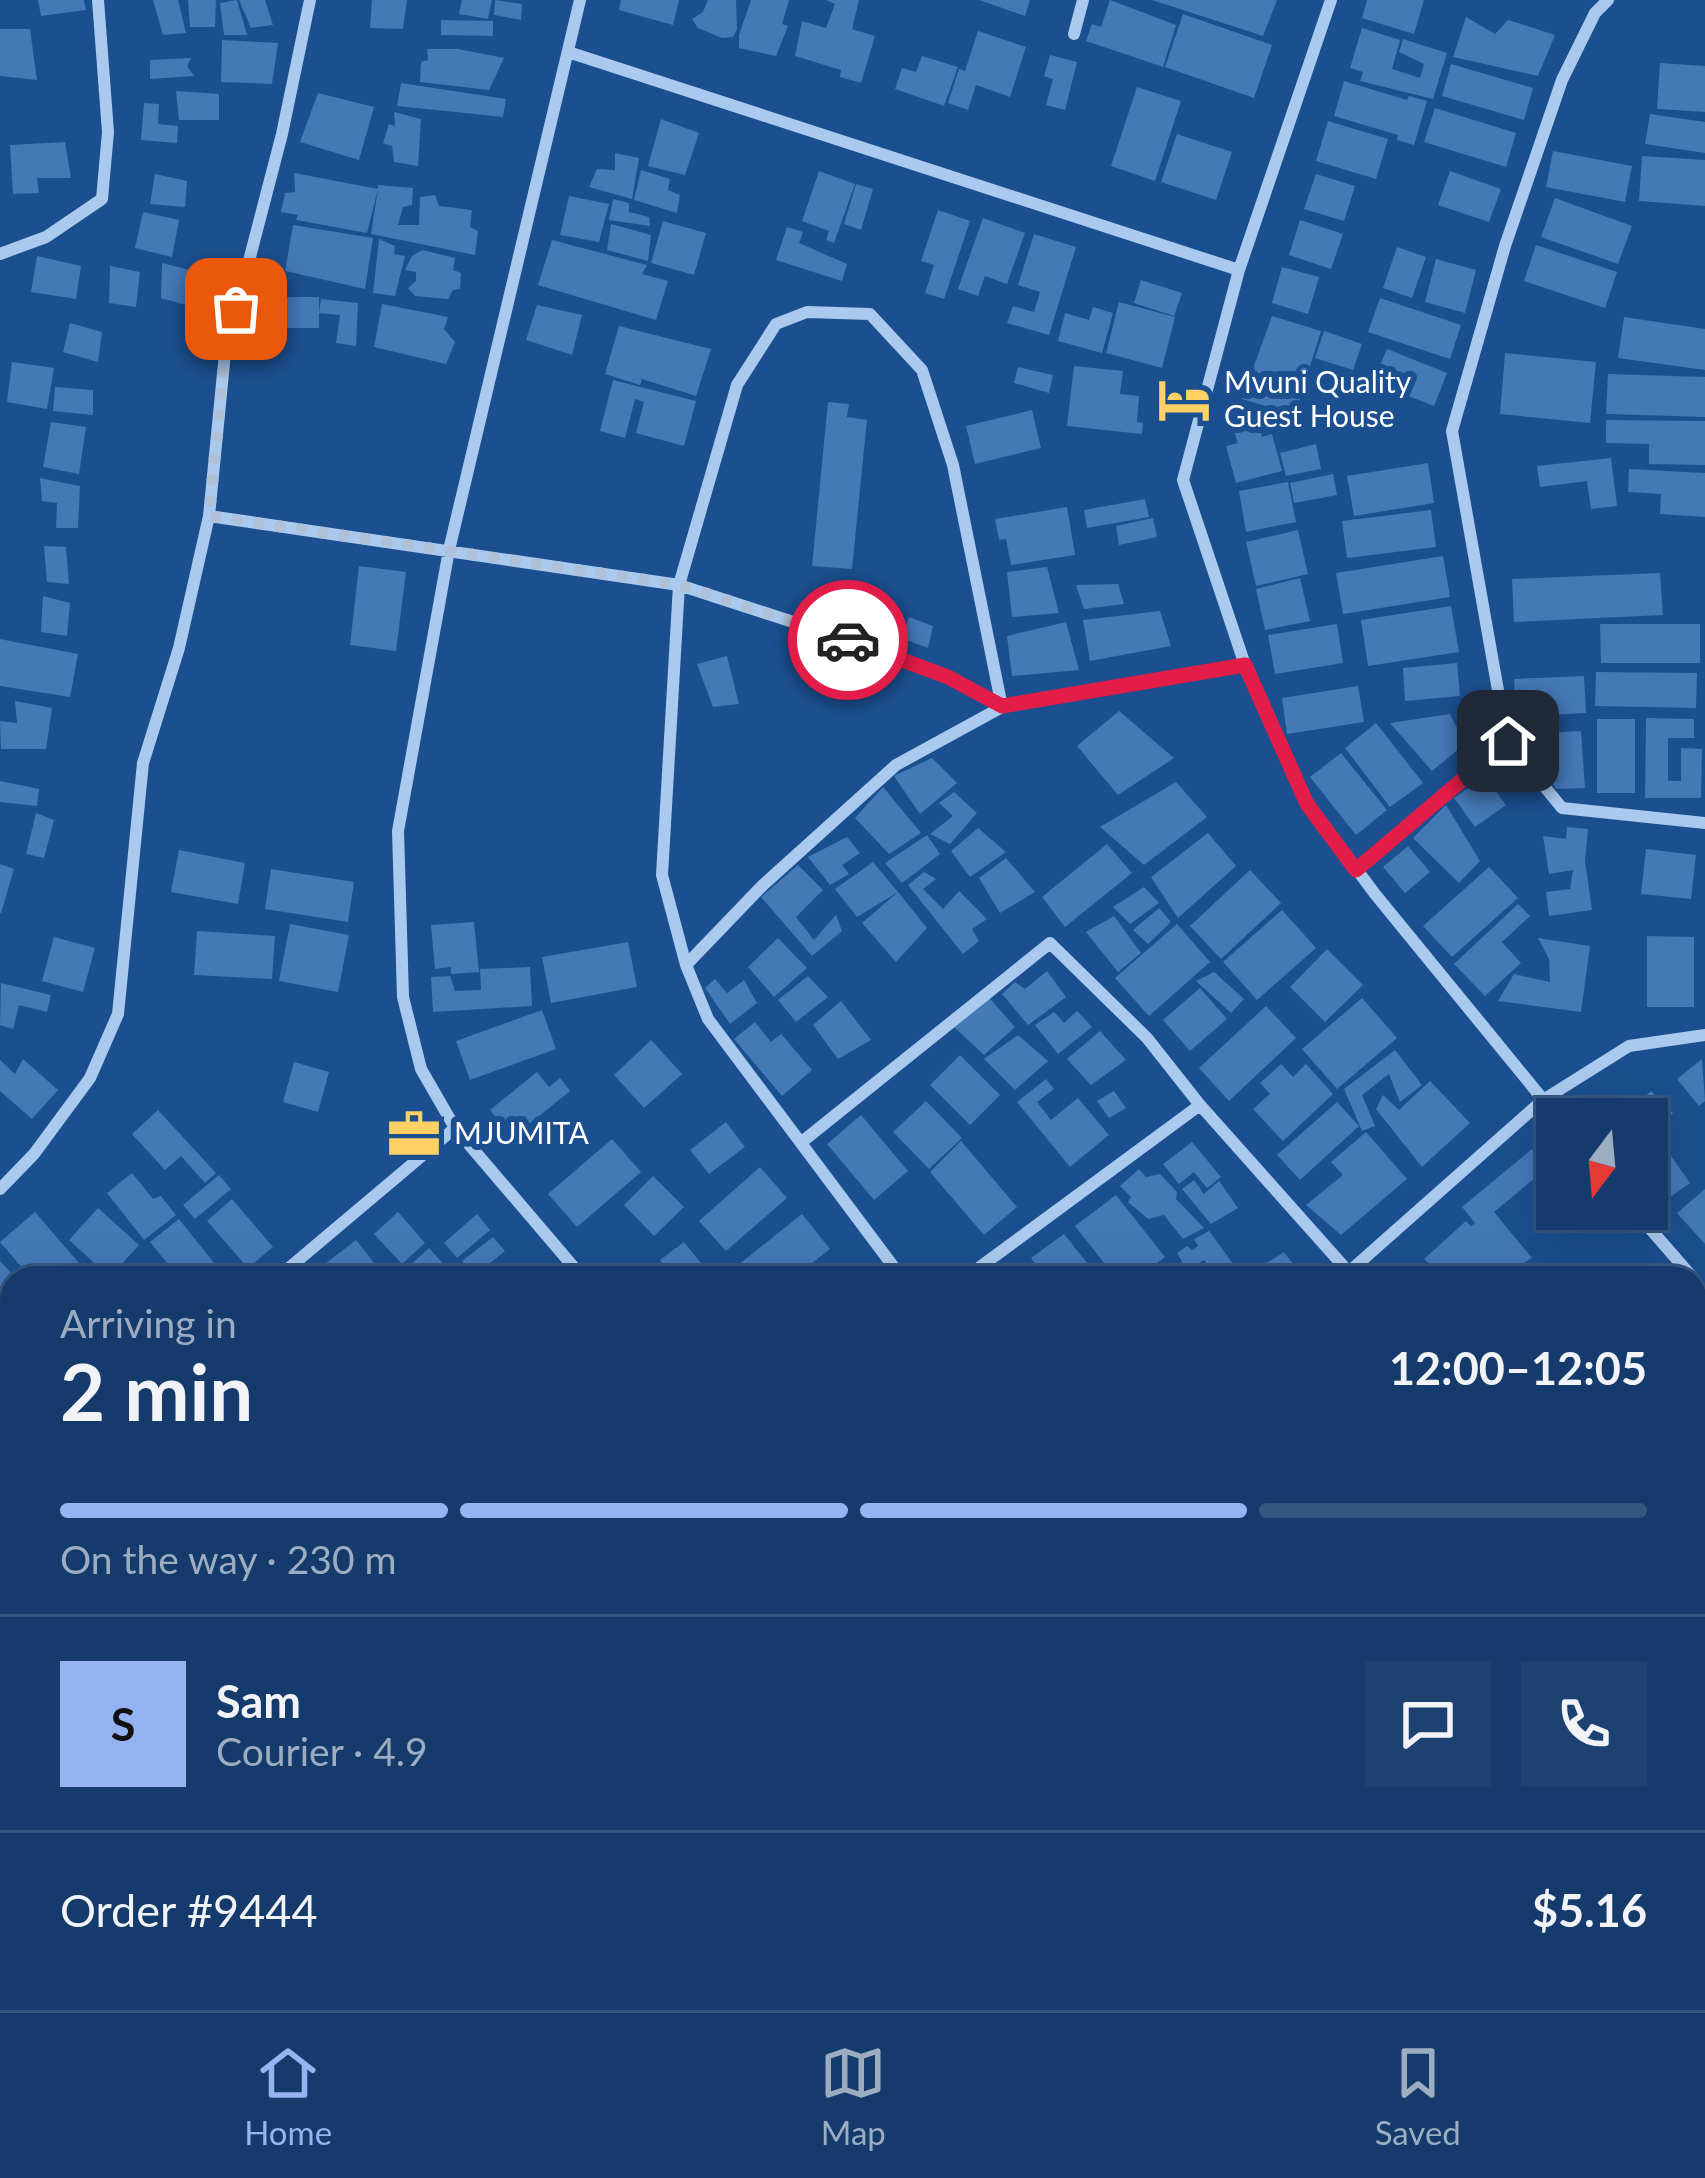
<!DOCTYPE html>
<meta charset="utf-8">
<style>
body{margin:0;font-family:Lato,sans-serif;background:#1d4271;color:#f1f3f6;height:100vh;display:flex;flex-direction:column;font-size:45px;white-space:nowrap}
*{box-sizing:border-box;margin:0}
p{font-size:39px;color:#9dadc1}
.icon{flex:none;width:66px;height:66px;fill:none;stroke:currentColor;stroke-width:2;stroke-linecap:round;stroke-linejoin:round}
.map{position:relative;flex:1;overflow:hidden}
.panel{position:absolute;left:0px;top:1266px;width:1707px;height:744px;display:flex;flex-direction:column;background:#143b6b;border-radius:36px 36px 0 0;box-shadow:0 12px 48px #0002,0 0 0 3px #33557e}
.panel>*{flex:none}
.needle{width:78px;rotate:196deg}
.fabs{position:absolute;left:1536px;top:1098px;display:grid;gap:24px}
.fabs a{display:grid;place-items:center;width:132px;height:132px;border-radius:0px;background:#143b6b;box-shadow:0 12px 48px #0002,0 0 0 3px #33557e;font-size:60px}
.pin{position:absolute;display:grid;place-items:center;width:102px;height:102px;color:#fff;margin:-51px;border-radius:24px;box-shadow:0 6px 18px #0006}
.courier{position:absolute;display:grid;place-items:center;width:120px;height:120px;margin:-60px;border:9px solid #e11d48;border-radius:50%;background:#fff;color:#222;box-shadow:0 3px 15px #0007}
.head em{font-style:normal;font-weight:700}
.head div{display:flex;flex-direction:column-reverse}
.head{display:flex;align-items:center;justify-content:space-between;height:204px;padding:0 60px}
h1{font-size:78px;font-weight:700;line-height:90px}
.bar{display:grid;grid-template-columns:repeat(4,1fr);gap:18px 12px;align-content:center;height:144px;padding:0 60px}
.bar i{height:15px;border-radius:9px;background:#33557e}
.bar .active{background:#95b2f1}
.bar p{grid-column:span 4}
.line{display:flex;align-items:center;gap:30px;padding:0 60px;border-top:3px solid #33557e}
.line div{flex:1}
.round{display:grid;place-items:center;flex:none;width:126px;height:126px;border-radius:0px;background:#1d4271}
.dock{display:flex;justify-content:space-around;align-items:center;height:168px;border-top:3px solid #33557e;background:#143b6b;font-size:33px;color:#9dadc1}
.dock a{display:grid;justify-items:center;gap:6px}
.dock .active{color:#95b2f1}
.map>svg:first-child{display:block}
</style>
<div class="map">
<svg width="1705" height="2010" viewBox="0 0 1705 2010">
<rect width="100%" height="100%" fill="#1b4f8f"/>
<!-- building -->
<path fill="#4478b7" d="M38 0H84L86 10 41 16Z
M153 0H178L186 33 163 35Z
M188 0H216L215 27H190Z
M237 0 247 35H224L220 3Z
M239 0H265L273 25 251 28Z
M372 0H407L403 29 370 28Z
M462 0H492L488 19 459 14Z
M495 0 522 4 521 20 494 15Z
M621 0H679L673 25 619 10Z
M708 0H736L737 29 733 37 722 38 698 28 692 19 703 12Z
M751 0H789L782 24 788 26 776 56 739 48V35Z
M826 0H859L852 29 875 36 861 83 840 77 841 70 795 56 802 21 826 28 835 4Z
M979 0H1030L1025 16Z
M1110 0 1176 25 1163 67 1086 41 1092 24 1101 27Z
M1152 0H1277L1263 36Z
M1367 0H1424L1414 34 1362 18Z
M1183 14 1272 45 1254 98 1165 67Z
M1466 17 1495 34 1508 20 1555 35 1538 76 1453 57Z
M441 20 493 21V36L441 35Z
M1362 28 1400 40 1392 69 1420 78 1424 64 1399 52 1403 39 1447 53 1433 99 1360 81 1363 72 1350 68Z
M0 29H30L37 80 0 76Z
M978 31 1026 47 1010 97 976 85 968 110 948 103 959 69 965 71Z
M222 40 278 43 272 84 221 82Z
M427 49H458L504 58 489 90 420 82 421 62 428 60Z
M1050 55 1077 62 1065 110 1046 105 1053 79 1044 76Z
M922 56 958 67 944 106 895 89 902 68 916 72Z
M191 58 187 66 194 76 150 79V60Z
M1660 63 1705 66V112L1657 109Z
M1451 64 1533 88 1524 120 1442 96Z
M1344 81 1407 100 1409 96 1427 101 1414 145 1397 140 1398 135 1334 116Z
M401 83 506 99 503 117 397 106Z
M1137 87 1181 101 1155 181 1111 166Z
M176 91 219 94V120H179Z
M318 93 374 107 359 160 300 142Z
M144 103 159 104 158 124 178 126 177 143 141 140Z
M1435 108 1516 133 1506 167 1424 142Z
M394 112 421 119 418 166 394 162 392 146 383 143 389 124 395 126Z
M1650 114 1705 122V153L1645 144Z
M661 119 699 133 685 175 648 166Z
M1328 121 1388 139 1376 179 1316 161Z
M1177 134 1232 152 1216 200 1161 182Z
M65 142 71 178H37L39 193 13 194 10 145Z
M1553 151 1632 166 1625 202 1546 187Z
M615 153 639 158 632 199 589 187 597 169 615 170Z
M1642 156 1705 160V206L1639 201Z
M641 170 670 179 668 190 680 195 677 213 634 200Z
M819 171 855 184 834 243 826 240 829 231 802 221Z
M1450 171 1501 189 1489 222 1438 205Z
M294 173 378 189V185L413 188 412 205 403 207 398 225H419L420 197 435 195 439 206 472 210 470 227 478 231 475 255 371 234 378 189 367 233 296 220 298 215 281 212 285 193 295 192Z
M155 174 187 181 185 207 150 204Z
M1316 174 1355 186 1344 221 1304 209Z
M856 184 873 189 861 230 844 224Z
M569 196 609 204 599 242 560 235Z
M1555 198 1632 226 1618 264 1541 237Z
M613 199 629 203V212L649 217 650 226 609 220Z
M938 210 970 221 944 299 925 293 934 265 921 261Z
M143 212 179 220 172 257 135 248Z
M983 218 1025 233 1007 284 985 276 978 296 958 289Z
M1300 220 1343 234 1331 269 1289 255Z
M663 221 706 233 694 275 651 263Z
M611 224 651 235 648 261 607 250Z
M293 225 373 238 365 289 285 271Z
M787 227 803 232 799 243 847 264 842 281 776 260Z
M1034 234 1076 247 1049 335 1007 323 1013 306 1034 312 1040 292 1018 285Z
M379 239 395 246 394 254 405 256 395 296 373 293Z
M552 240 647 265 642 274 668 281 656 320 538 285Z
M1536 245 1617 272 1605 308 1524 281Z
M1397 247 1426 257 1412 298 1383 288Z
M422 250 455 258 453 270 461 273 460 289 453 290 448 299 415 296 408 288 416 281V272L405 270 412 256Z
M37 256 81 266 76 299 31 292Z
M1436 259 1476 270 1465 313 1425 302Z
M162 263 209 275 204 310 161 298Z
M110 266 140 272 136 307 109 303Z
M1282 267 1319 277 1308 314 1272 303Z
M1141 280 1182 293 1174 316 1134 303Z
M278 297H319V328H278Z
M1380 298 1461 325 1450 359 1368 332Z
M321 299 358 303 356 346 336 343 340 315 319 313Z
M1119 302 1175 317 1162 368 1106 353Z
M382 304 448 317 444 329 455 342 446 364 374 347Z
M537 305 582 315 572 355 526 340Z
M1093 307 1113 313 1102 353 1058 341 1065 313 1089 320Z
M1272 316 1321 331 1295 415 1242 399Z
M1624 317 1705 329V370L1618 358Z
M70 323 102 332 98 362 63 352Z
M619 326 711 349 696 396 642 379 640 385 605 374Z
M1324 331 1362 344 1353 370 1315 358Z
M1387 349 1447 373 1434 406 1373 382Z
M1505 353 1596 362 1590 423 1500 414Z
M12 362 54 368 47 409 7 402Z
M1074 366 1123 371 1120 394 1139 396 1137 422 1143 423 1142 434 1067 426Z
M1018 367 1053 375 1049 393 1014 383Z
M1608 374 1705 377V417L1606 414Z
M613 380 696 401 684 446 636 433 644 402 635 399 625 438 600 431Z
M55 387 93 390V415L53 411Z
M828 402 849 404 847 417 867 420 852 569 812 566Z
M1032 410 1041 448 975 464 966 426Z
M1606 420 1705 421V465L1649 464V444L1606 443Z
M1258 421 1262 437 1272 434 1282 471 1236 483 1226 446 1238 443 1233 428Z
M51 422 86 427 79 474 43 467Z
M1316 444 1321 469 1286 476 1280 453Z
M1611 458 1617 506 1591 509 1587 481 1540 487 1537 466Z
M1428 463 1434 503 1354 516 1347 476Z
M1629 469 1705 473V517L1660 514 1661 494 1628 492Z
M1333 474 1337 495 1294 503 1290 483Z
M40 478 80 486 78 528H56L57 503 42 501Z
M1288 482 1296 522 1246 532 1239 491Z
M1145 499 1149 517 1087 528 1084 510Z
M1067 507 1075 555 1011 565 1006 539 999 540 995 519Z
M1431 510 1436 547 1347 558 1342 521Z
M1153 518 1157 537 1119 545 1116 526Z
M1298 530 1308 574 1256 586 1246 542Z
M44 546 66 547 69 584 47 582Z
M1443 556 1450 597 1343 614 1336 573Z
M359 566 406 572 396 651 350 645Z
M1047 567 1059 613 1012 617 1007 572Z
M1660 573 1663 615 1514 622 1512 579Z
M1300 578 1310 621 1265 630 1256 589Z
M1118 584 1124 604 1084 609 1076 585Z
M43 596 70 603 67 636 41 632Z
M1451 606 1459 652 1368 666 1361 620Z
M1160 611 1171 646 1090 661 1083 620Z
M909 617 933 626 928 648 901 638Z
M1066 622 1079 670 1012 676 1007 636Z
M1337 624 1343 663 1275 674 1268 635Z
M1600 624H1700V663H1601Z
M0 639 78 654 70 697 0 686Z
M727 656 739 704 713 707 697 664Z
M1457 663 1460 696 1405 701 1403 668Z
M1596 672 1697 673 1696 708 1595 706Z
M1584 676 1586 713 1516 717 1514 679Z
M1358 686 1364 722 1287 734 1282 698Z
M15 701 52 708 46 749H1L0 721 17 723Z
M1119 711 1174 758 1118 795 1077 746Z
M1450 714 1465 744 1432 771 1390 723Z
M1646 718 1694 719V738H1668V781H1681V748L1702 749 1701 798H1645Z
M1597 719H1635V793H1597Z
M1376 723 1423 783 1390 807 1345 748Z
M1581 731 1585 788 1556 789 1524 734Z
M1341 753 1387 810 1356 835 1310 777Z
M932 758 957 783 920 814 894 776Z
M1485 776 1506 805 1475 827 1454 798Z
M0 781 39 789 37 806 0 802Z
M1176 782 1207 817 1144 865 1100 827Z
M883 787 921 833 889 854 855 818Z
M954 792 977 813 950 844 930 834 953 816 939 803Z
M1446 805 1480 861 1459 883 1413 838Z
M36 813 54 820 44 858 26 854Z
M1567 827 1588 829 1585 861 1592 910 1549 916 1546 892 1570 889 1573 870 1549 874 1543 836 1566 839Z
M978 828 1006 852 970 877 951 851Z
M1208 833 1236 866 1178 918 1151 877Z
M927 835 940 854 902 883 885 863Z
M847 837 860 853 842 865 849 874 830 885 808 857Z
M1107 844 1132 873 1065 927 1042 897Z
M1408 846 1430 872 1405 893 1383 867Z
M1646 849 1696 855 1691 899 1641 894Z
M179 850 245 863 238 904 171 892Z
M1006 858 1035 892 1000 913 979 878Z
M873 862 898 892 857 917 835 889Z
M0 864 14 869 1 913H0Z
M798 865 823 890 796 917 814 940 836 915 842 931 812 956 761 897Z
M1489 867 1518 898 1452 957 1423 926Z
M271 869 354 882 348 922 265 909Z
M1250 870 1281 903 1221 959 1190 926Z
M924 872 936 879 923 889 943 909 959 891 987 919 972 929 979 941 963 954 908 885Z
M1144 887 1159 903 1130 924 1113 907Z
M898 892 927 928 896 962 862 923Z
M1518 904 1530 916 1502 942 1521 963 1485 996 1454 964Z
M1159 908 1171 922 1148 944 1133 930Z
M1282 910 1316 948 1257 1000 1223 962Z
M1114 916 1141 953 1118 972 1086 932Z
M474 922 479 972 451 974V967L435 969 431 925Z
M290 924 349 935 338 992 279 981Z
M1177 924 1210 962 1149 1016 1115 978Z
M197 931 275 936 272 979 194 975Z
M1647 936 1694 937V1007H1647Z
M54 937 95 948 83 992 42 981Z
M778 938 807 968 774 997 748 967Z
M1538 938 1590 946 1581 1012 1498 1001 1514 974 1550 982 1549 959Z
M628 942 637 987 551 1003 542 957Z
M1327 949 1363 985 1325 1022 1290 987Z
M530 967 532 1006 433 1012 431 977 450 976 455 991 481 990 480 969Z
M1047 971 1066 997 1028 1025 1002 994 1015 982 1025 989Z
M1214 972 1244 999 1231 1013 1196 981Z
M808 976 828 997 796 1022 778 1000Z
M715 979 727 993 744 980 757 1003 730 1024 705 988Z
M1 983 51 995 47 1012 19 1005 13 1029 0 1025Z
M1200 988 1227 1019 1190 1051 1163 1020Z
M986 994 1015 1027 984 1055 954 1027Z
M1362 998 1397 1038 1337 1089 1302 1049Z
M841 1001 871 1040 838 1059 813 1025Z
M1266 1006 1296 1038 1229 1101 1199 1068Z
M542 1010 556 1049 470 1080 456 1041Z
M1077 1011 1092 1027 1058 1054 1035 1025 1054 1012 1064 1023Z
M755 1022 771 1042 781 1034 812 1070 782 1096 734 1039Z
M1100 1031 1126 1060 1091 1085 1067 1059Z
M1018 1035 1048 1061 1015 1090 984 1059Z
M651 1040 682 1074 644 1108 614 1075Z
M1395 1050 1422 1085 1400 1102 1389 1074 1362 1095 1375 1126 1362 1131 1344 1089Z
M960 1055 1000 1095 970 1125 930 1085Z
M23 1059 58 1090 32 1119 0 1091V1060L15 1074Z
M1702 1059 1705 1101 1699 1106 1677 1079Z
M294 1062 329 1072 318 1112 283 1102Z
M1281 1064 1293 1077 1306 1064 1333 1094 1283 1141 1253 1109 1270 1094 1260 1083Z
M537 1072 549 1087 560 1078 570 1091 512 1138 490 1110Z
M1046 1079 1054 1089 1037 1102 1051 1120 1078 1098 1109 1135 1070 1167 1017 1102Z
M1430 1081 1470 1123 1422 1167 1376 1109 1383 1095 1399 1110Z
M1114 1091 1126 1108 1109 1118 1097 1101Z
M1651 1091 1673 1113 1647 1138V1119H1621Z
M926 1101 962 1138 929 1169 893 1132Z
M1337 1102 1359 1126 1300 1180 1277 1155Z
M158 1110 216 1173 205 1183 181 1156 165 1170 132 1134Z
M861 1115 908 1171 874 1200 827 1144Z
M726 1122 745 1147 709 1174 690 1150Z
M1366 1132 1407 1179 1341 1235 1306 1205 1343 1175 1331 1162Z
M612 1139 641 1172 577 1227 548 1194Z
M961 1141 1017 1207 984 1235 930 1172Z
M1192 1142 1221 1177 1207 1188 1194 1172 1179 1184 1163 1164Z
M1664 1146 1690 1183 1666 1200 1647 1173V1158Z
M1532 1149 1547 1168 1494 1212 1532 1258 1498 1278H1465L1455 1266 1443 1276 1424 1259 1466 1221 1471 1226 1475 1223 1462 1207Z
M760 1167 787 1198 726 1251 699 1221Z
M1139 1169 1146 1177 1160 1174 1177 1192 1176 1199 1204 1228 1183 1239 1164 1215 1148 1219 1128 1202 1131 1197 1120 1186Z
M132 1173 153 1199 161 1196 176 1215 144 1240 107 1193Z
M219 1175 231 1189 195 1219 183 1205Z
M653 1176 684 1207 654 1236 624 1205Z
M1194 1180 1204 1194 1219 1181 1238 1208 1211 1224 1182 1189Z
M1705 1189V1244L1677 1213Z
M1116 1195 1165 1257 1138 1278H1116L1075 1226Z
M232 1199 273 1247 248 1268 207 1221Z
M98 1208 139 1245 110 1277 69 1240Z
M35 1212 79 1263 62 1278H31L0 1242Z
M398 1212 425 1243 402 1264 374 1234Z
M477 1214 490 1230 457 1258 444 1243Z
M802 1214 830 1249 793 1278H740L733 1269Z
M179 1219 226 1278H179L150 1242Z
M1209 1231 1234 1265 1217 1278 1204 1260 1187 1271 1177 1253 1187 1246 1192 1250 1198 1246 1194 1239Z
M1064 1234 1099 1278H1046L1031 1258Z
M493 1237 505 1251 474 1276 462 1261Z
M356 1240 386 1278H330L321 1267Z
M684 1242 704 1267 691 1278H674L660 1260Z
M429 1248 448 1269 439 1278H396Z
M1284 1252 1300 1273 1292 1278H1257L1252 1272Z
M0 1261 16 1278H12V1301L0 1312Z
M12 1307V1354L0 1338V1316Z
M1699 1341 1705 1348V1383L1695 1391V1345Z
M1705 1407V1454L1695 1443V1416Z
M1705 1493V1547L1695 1555V1501Z
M1695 1842 1705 1843V1889L1695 1888Z
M1695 1932H1705V1994H1695Z
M888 1998H930L939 2010H897Z
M1044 1998H1099L1108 2010H1054Z
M1570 1998H1610L1609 2010H1570Z"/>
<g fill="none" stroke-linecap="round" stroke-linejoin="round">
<!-- street -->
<path stroke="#a9c9ee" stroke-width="12" d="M580 0 449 550 398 831 403 997 421 1069 455 1128 583 1278
M1331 0 1239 270 1183 480 1245 665 1308 804 1375 894 1559 1119
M1608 0 1595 13 1562 80 1505 246 1452 431 1507 741 1562 808 1705 823
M1074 34 1083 0
M568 52 1239 270
M0 254 46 237 102 199 108 132 98 0
M209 516 679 585 864 645 948 677 1002 707
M1356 870 1507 741
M686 965 763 885 896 765 1002 707 1245 665
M803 1141 1050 943 1147 1038 1200 1105 1354 1278
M0 1189 34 1154 90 1078 118 1014 143 763 179 648 209 516 225 353 282 134 310 0
M1633 1209 1693 1278
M277 1278 455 1128
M902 1278 708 1019 686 965 662 875 679 585 737 385 776 324 807 312 870 314 922 370 953 465 1002 707
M965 1278 1200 1105
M1342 1278 1543 1100 1629 1046 1705 1035
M0 1619 12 1632
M1695 1629 1705 1620
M0 1709 12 1698
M1695 1914H1705
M379 1998 397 2010
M733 1998 742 2010
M1282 1998 1293 2010
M62 2010 76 1998
M502 2010 516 1998
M1252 2010 1266 1998"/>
</g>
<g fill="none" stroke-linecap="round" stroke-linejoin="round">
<!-- done -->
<path stroke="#afc1d8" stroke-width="12" stroke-dasharray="0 21.6" d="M236 309 225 353 209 516 680 585 848 640"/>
<!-- route -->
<path stroke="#e11d48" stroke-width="15" d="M848 640 948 677 1002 706 1245 665 1307 804 1356 870 1508 741"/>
</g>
<!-- icons -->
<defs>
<g id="hotel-bare" transform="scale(4.14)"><path d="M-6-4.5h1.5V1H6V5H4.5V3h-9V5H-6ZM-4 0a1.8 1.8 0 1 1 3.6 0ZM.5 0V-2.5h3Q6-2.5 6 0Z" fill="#ffd166" stroke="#1b4f8f" stroke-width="2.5" paint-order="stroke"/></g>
<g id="office-bare" transform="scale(4.14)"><path d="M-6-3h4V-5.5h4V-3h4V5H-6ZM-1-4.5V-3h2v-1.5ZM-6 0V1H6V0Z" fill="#ffd166" stroke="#1b4f8f" stroke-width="2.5" paint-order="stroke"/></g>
</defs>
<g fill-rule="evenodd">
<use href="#hotel-bare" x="1184" y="400"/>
<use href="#office-bare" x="414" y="1134"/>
</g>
<g text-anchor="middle" stroke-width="12" stroke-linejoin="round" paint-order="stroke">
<!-- poi labels -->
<g font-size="30" fill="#fff" stroke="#1b4f8f" text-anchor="start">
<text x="1224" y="393">Mvuni Quality<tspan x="1224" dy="34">Guest House</tspan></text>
<text x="454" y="1144">MJUMITA</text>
</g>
</g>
</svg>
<div class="fabs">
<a><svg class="needle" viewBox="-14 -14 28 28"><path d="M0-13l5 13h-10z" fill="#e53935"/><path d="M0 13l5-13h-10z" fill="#9dadc1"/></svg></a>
</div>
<div class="pin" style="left:236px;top:309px;background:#ea580c"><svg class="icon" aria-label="bag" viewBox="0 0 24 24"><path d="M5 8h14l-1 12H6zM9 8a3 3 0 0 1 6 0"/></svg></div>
<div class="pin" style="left:1508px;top:741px;background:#1f2937"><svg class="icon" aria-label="home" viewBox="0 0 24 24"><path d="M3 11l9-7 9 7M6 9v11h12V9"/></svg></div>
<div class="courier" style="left:848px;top:640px"><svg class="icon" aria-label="car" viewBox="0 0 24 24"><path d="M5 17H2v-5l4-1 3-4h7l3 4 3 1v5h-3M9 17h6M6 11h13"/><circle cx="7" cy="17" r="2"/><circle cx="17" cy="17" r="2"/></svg></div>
<section class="panel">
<div class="head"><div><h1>2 min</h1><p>Arriving in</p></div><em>12:00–12:05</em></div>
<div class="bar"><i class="active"></i><i class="active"></i><i class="active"></i><i></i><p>On the way · 230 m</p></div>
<div class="line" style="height:216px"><b class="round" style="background:#95b2f1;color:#111">S</b><div><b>Sam</b><p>Courier · 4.9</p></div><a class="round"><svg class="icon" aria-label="chat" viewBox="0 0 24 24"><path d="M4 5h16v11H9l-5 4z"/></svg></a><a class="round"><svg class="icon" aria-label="phone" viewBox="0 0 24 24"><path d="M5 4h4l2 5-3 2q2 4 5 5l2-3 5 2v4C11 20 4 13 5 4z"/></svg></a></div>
<div class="line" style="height:156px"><div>Order #9444</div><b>$5.16</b></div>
</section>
</div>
<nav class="dock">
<a class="active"><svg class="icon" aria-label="home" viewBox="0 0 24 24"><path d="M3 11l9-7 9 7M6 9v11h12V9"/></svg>Home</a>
<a><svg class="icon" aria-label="map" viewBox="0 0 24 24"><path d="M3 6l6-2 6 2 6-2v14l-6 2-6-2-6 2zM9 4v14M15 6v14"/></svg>Map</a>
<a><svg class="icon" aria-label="saved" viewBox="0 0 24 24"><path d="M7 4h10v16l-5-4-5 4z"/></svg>Saved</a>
</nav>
